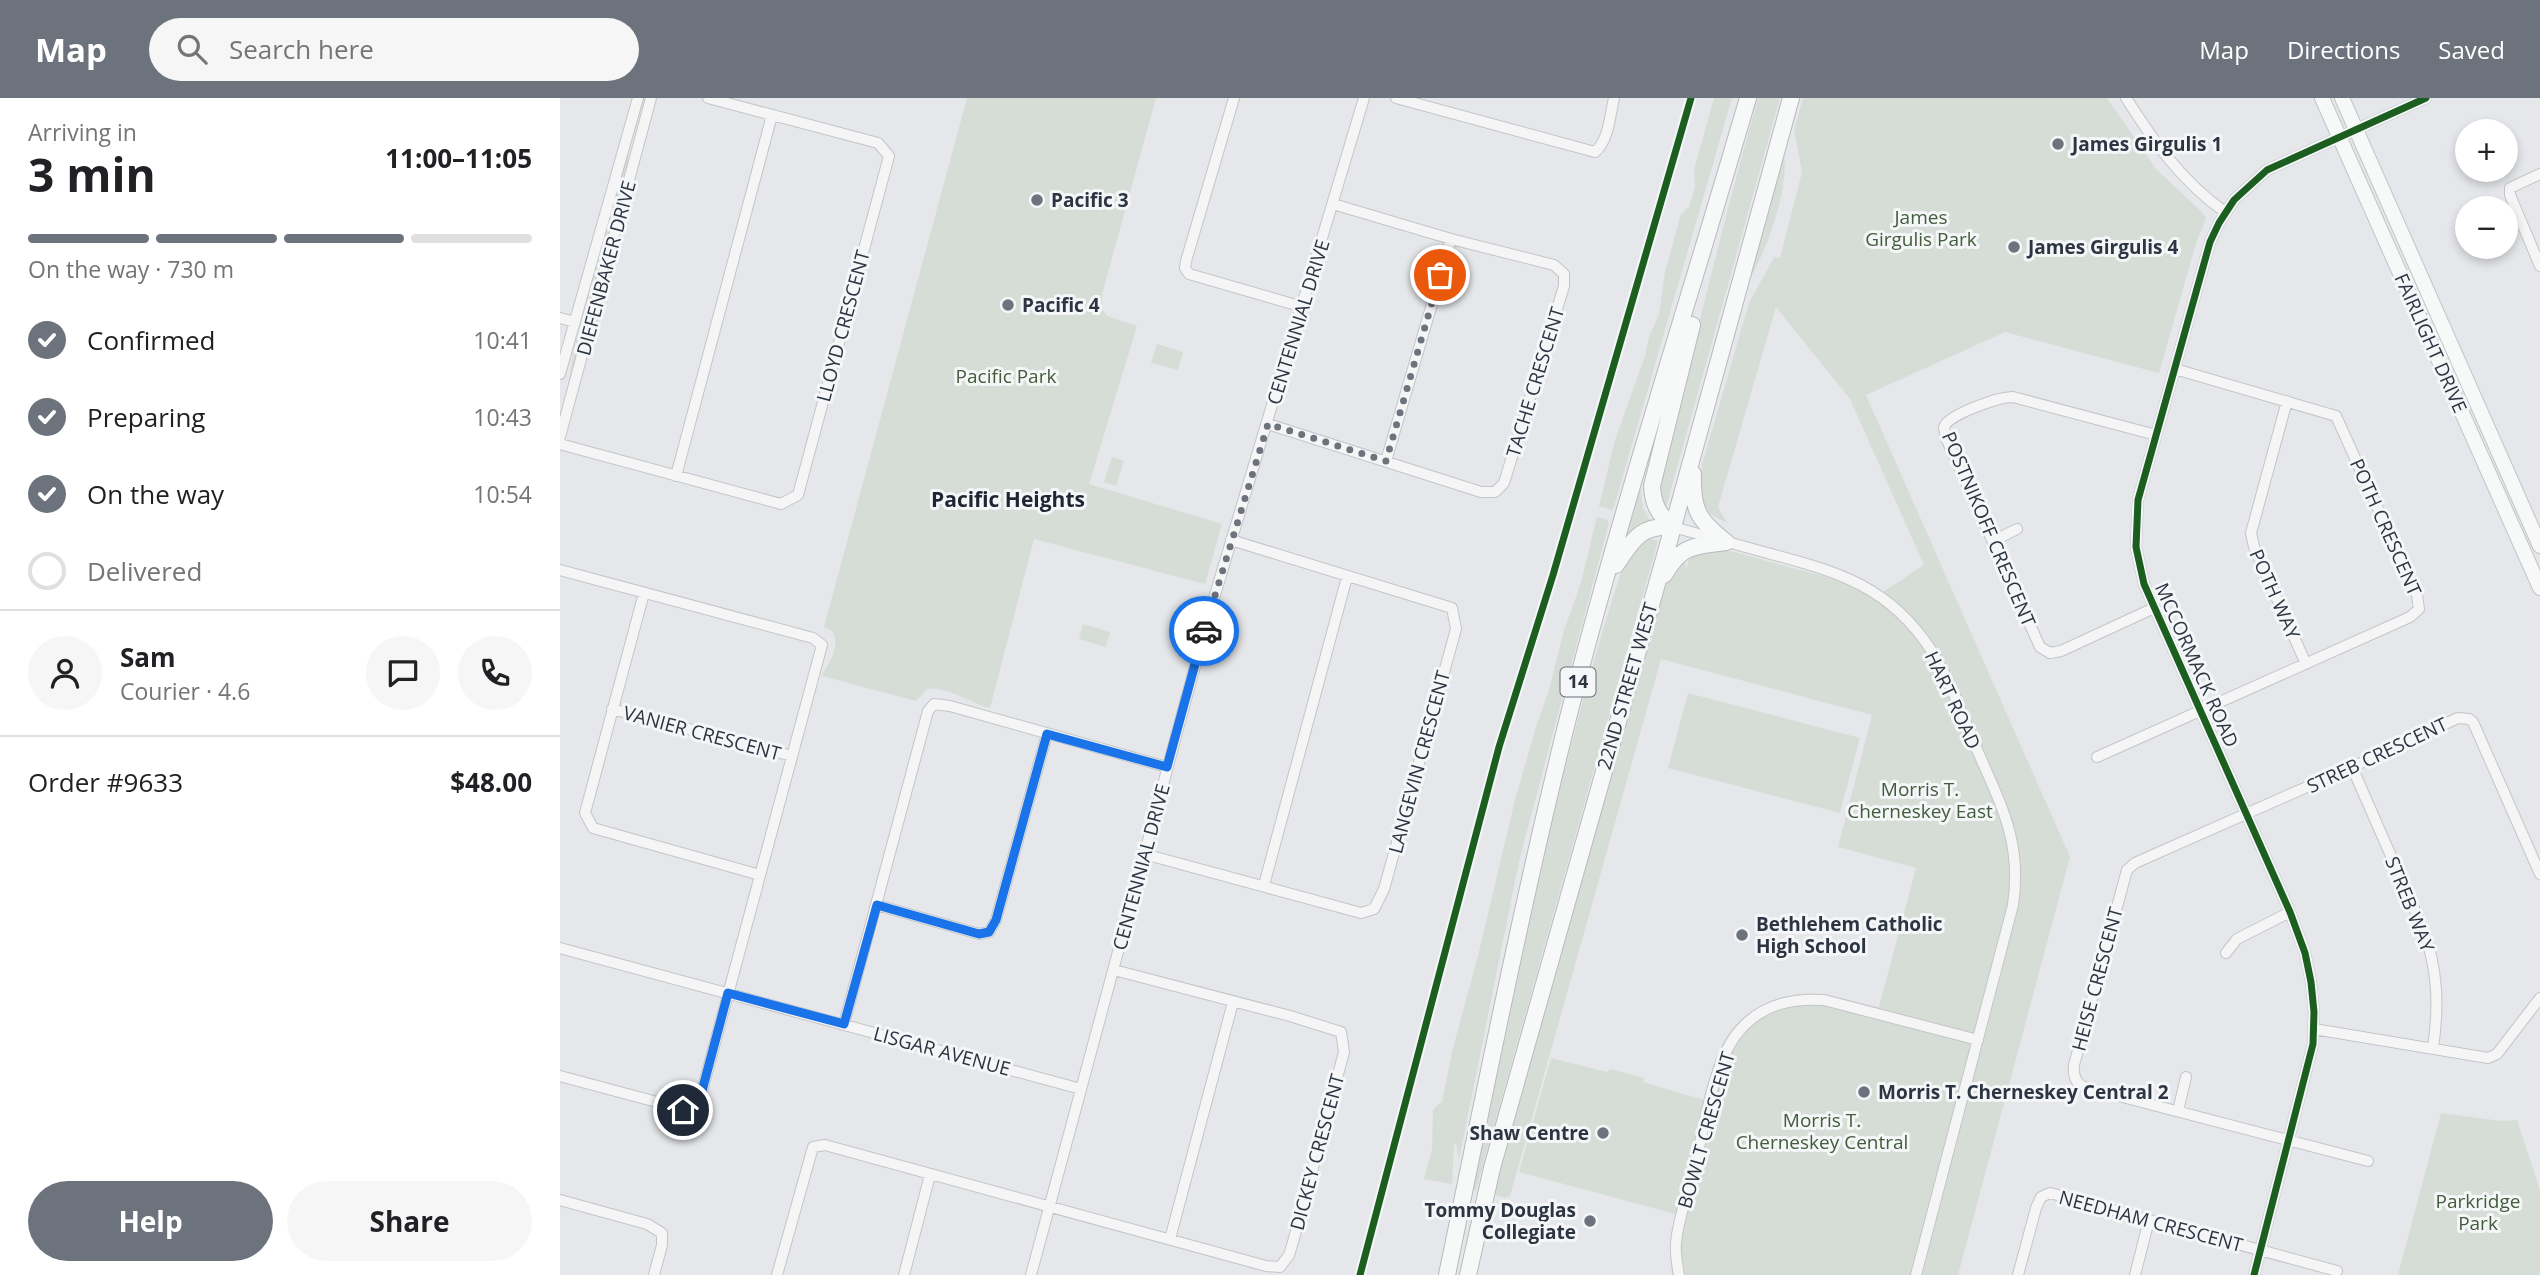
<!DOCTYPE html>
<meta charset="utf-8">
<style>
body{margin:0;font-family:"Open Sans",sans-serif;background:#f6f6f6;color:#202124;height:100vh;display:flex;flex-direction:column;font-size:26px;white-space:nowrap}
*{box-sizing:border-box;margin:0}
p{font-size:23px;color:#757577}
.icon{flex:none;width:38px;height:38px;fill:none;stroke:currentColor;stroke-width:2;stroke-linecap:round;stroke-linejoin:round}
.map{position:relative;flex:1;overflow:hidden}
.details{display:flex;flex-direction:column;background:#fff;width:560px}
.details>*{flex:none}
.controls{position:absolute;left:1895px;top:21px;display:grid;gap:14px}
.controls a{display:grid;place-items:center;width:63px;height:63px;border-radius:50%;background:#fff;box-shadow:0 4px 10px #0003;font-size:35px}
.pin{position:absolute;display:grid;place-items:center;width:60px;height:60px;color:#fff;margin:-30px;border:4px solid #fff;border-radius:50%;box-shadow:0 2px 7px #0007}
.courier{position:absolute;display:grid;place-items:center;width:70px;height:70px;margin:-35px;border:5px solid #1a73e8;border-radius:50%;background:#fff;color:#222;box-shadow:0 2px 9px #0007}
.summary em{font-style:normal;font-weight:700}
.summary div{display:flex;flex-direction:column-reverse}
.summary{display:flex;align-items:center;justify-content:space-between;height:119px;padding:0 28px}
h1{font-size:46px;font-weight:700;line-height:52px}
.bar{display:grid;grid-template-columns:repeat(4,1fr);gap:10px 7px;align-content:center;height:84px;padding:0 28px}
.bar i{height:9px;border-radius:5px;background:#e0e0e0}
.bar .on{background:#6d737d}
.bar p{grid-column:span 4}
.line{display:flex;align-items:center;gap:18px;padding:0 28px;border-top:2px solid #e0e0e0}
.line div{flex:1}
.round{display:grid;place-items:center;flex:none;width:74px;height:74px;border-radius:37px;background:#f6f6f6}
ol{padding:0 28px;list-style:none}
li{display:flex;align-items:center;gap:21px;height:77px}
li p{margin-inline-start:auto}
li .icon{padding:7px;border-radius:50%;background:#6d737d;color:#fff;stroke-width:4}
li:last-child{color:#757577}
li i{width:38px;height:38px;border:4px solid #e0e0e0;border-radius:50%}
.action{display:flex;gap:14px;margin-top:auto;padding:14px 28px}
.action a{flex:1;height:80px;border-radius:42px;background:#6d737d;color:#fff;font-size:28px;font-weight:700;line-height:80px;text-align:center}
.action a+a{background:#f6f6f6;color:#202124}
header{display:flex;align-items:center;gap:42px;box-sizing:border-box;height:98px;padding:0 35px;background:#6d737d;color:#fff}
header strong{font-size:33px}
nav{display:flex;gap:38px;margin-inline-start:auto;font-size:24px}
.search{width:490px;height:63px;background:#f6f6f6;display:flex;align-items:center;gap:18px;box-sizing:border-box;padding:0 24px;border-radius:38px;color:#757577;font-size:26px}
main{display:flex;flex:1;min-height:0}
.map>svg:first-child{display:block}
</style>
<header>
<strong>Map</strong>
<div class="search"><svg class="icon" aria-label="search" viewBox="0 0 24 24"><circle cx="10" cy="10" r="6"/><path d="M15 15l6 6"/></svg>Search here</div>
<nav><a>Map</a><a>Directions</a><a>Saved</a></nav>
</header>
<main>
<section class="details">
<div class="summary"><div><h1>3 min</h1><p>Arriving in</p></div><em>11:00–11:05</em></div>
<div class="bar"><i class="on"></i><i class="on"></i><i class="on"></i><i></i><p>On the way · 730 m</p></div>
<ol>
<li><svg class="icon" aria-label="check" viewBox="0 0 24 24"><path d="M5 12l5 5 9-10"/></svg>Confirmed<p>10:41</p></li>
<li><svg class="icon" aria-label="check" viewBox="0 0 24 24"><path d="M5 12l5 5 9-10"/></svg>Preparing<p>10:43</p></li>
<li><svg class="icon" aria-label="check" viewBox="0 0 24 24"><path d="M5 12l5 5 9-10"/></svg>On the way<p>10:54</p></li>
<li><i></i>Delivered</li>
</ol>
<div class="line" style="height:126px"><a class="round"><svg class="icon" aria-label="person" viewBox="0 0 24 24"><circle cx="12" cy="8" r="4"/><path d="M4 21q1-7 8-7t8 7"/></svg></a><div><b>Sam</b><p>Courier · 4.6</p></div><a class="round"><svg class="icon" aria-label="chat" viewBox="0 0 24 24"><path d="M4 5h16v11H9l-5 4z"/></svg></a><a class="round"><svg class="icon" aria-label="phone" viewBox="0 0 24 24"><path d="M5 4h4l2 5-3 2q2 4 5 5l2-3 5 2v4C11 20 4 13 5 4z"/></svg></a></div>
<div class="line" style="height:91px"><div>Order #9633</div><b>$48.00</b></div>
<div class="action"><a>Help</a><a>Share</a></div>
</section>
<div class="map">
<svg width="1980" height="1177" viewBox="0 0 1980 1177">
<rect width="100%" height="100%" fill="#e5e7ea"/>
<!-- green -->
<path fill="#d6ddd6" d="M407 0H596L542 196V211L547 218 577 228 529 386 662 426 645 486 474 441 430 610C410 605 388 588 367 591L356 603 262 578C268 564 282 548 272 533L264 529Z
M1154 0H1172L1053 412 1039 408 1055 342 1085 258 1089 239 1099 216 1105 174 1121 116 1129 109 1135 89 1134 72Z
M1198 0H1220L1106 409 1102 402 1098 382C1133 255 1162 126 1198 0Z
M1243 0H1547L1596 71 1642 114 1646 120 1636 145 1599 275 1445 234 1306 297 1510 759 1398 1177H1112L1110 1147 1115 1116 959 1074 991 960 1047 974 1050 971 1084 980 1083 984 1144 1002C1148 988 1151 973 1156 959 1171 918 1213 893 1255 896 1277 897 1298 906 1319 909L1356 770 1278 749 1312 617 1101 561 950 1098 944 1100 934 1096 1080 572 1092 541 1100 503 1108 483 1123 460 1126 471 1131 455 1156 451 1174 454 1274 481 1314 500 1364 467 1290 301 1216 209 1158 409 1167 425 1150 416 1137 395 1142 367 1189 205 1214 159 1220 160 1242 74 1234 32Z
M68 49V69L11 285 9 284 13 255Z
M1224 55C1229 90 1208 150 1190 180Z
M597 246 623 254 618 272 591 265Z
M552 359 564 363 556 388 544 384Z
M1080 388 1083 410 1090 422 1066 437Z
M1037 419 1046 421 1049 425 960 759 899 1061 896 1045 894 1046 892 1086 864 1081 872 1051 873 1012 882 1003 893 950 919 854 955 702 976 629 989 592 1004 532 1020 488Z
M1082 439 1098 443 916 1092 911 1091C956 883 997 671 1063 468Z
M523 526 550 534 546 549 519 541Z
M1128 595 1300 640 1280 715 1108 670Z
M1881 1015 1941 1023 1957 1022 1980 1092V1177H1838Z"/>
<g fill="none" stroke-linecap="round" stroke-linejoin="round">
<!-- minor casing -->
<g stroke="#c3c5c8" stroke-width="12">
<path id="minor" d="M674 0 626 163 625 170 629 176 743 209
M836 0 1035 54C1049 42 1050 17 1054 0
M1566 0C1595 45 1621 83 1665 114
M1980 76 1950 90V97L1980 168
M0 220 15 224
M0 276 78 0
M1727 303 1691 435 1694 449 1746 566
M708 326 921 394H935L944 385 1004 188V176L994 167 891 141 773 106
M0 339 91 0
M0 346 221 406 238 397 329 58 318 45 148 0
M826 363 891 141
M116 378 212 17
M1113 429C1146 438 1178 447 1211 456 1279 474 1330 489 1371 552 1391 583 1403 620 1418 654 1442 709 1462 745 1453 807L1356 1177
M1433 443 1457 431
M0 472 253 540 262 547 138 1008 123 1011 0 978
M84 495 25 715 33 730 200 777
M1594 510 1501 553 1490 555 1480 549 1386 340 1384 329C1389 316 1439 299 1453 299L1596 337
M52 611 232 658
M1537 659 1850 519 1859 511 1857 497 1776 318 1615 271
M1792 669 1863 831C1878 871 1879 908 1873 950
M584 756 801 815 814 811 824 791 896 531 892 510 671 442
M704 787 787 479
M317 807 419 836 429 834 436 822 487 636
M0 850 521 991
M1666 855 1677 841 1730 814
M284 926 368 613 374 606 390 608 607 669
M1754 931 1928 960 1937 956 1980 900
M1618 1013 1626 979
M1808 1063 1524 989C1515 985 1513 977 1514 967L1567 772 1575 765 1792 669 1898 620 1909 621 1913 624 1980 776
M0 1102 87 1126 102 1135V1147L94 1177
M610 1141 673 904
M217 1177 253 1049 265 1047 706 1168 720 1169 729 1157 733 1144 784 954 781 934 730 918 554 872
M344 1177 370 1077
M471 1177 646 527 804 0
M1119 1177C1117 1166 1115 1156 1116 1145 1118 1120 1128 1096 1134 1072 1144 1031 1153 961 1181 931 1203 906 1232 900 1264 902L1418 942
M1458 1177 1476 1110 1481 1099 1490 1095 1777 1173
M1575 1177 1589 1122
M1694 1177 1753 946 1754 914 1751 884 1745 855 1730 814 1584 486 1576 449 1578 402 1650 144 1659 125 1674 102 1707 72 1866 0"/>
</g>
<!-- major casing -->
<g stroke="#c2c4c7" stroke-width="16">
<path id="major" d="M1762 0 1980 490
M1782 0 1980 448"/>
</g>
<!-- highway casing -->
<g stroke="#b8babe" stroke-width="18">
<path id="highway" d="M1133 376C1132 412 1138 422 1166 444
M1113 429C1099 417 1093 407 1092 388L1132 227
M1056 467C1073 442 1080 427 1113 429
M1104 477C1122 446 1133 449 1166 444
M887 1177C925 993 961 810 1006 628 1059 417 1127 209 1188 0
M908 1177 932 1070 1113 429 1231 0"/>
</g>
<!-- minor -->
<use href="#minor" stroke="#f5f5f6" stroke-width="10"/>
<!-- major -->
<use href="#major" stroke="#f7f8f8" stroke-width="14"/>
<!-- highway -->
<use href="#highway" stroke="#f7f8f8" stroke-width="16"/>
<!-- cycleway casing -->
<g stroke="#f4f6f8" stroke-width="11">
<path id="cycleway" d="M800 1177 939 649 993 477 1131 0
M1694 1177 1753 946 1754 914 1751 884 1745 855 1730 814 1584 486 1576 449 1578 402 1650 144 1659 125 1674 102 1707 72 1866 0"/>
</g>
<!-- cycleway -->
<use href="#cycleway" stroke="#1b5e20" stroke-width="7"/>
</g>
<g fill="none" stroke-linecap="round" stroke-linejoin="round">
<!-- done -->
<path stroke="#6d737d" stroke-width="7" stroke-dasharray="0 12.6" d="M644 533 708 326 826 363 880 177"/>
<!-- route -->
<path stroke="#1a73e8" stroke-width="9" d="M123 1012 138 1008 168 895 284 926 317 807 419 836 429 834 436 822 487 636 607 669 644 533"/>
</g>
<!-- markers -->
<g fill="#6d737d" stroke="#f4f6f8" stroke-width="2.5">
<circle cx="1498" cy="46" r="7"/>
<circle cx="477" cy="102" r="7"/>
<circle cx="1454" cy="149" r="7"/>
<circle cx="448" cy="207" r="7"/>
<circle cx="1182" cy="837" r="7"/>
<circle cx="1304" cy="994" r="7"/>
<circle cx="1043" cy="1035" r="7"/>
<circle cx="1030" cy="1123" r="7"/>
</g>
<g text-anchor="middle" stroke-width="6" stroke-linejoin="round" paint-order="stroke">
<!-- shield labels -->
<rect fill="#f4f6f8" stroke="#696f79" stroke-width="2" x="1000.5" y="569.5" width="35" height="29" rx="5"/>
<g font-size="18" font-weight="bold" fill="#2d3542">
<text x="1018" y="590">14</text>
</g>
<!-- poi labels -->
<g font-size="19" font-weight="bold" fill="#2d3542" stroke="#f4f6f8" text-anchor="start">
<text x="1512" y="53">James Girgulis 1</text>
<text x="491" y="109">Pacific 3</text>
<text x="1468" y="156">James Girgulis 4</text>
<text x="462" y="214">Pacific 4</text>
<text x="1196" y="833">Bethlehem Catholic<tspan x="1196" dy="22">High School</tspan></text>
<text x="1318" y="1001">Morris T. Cherneskey Central 2</text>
<text x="1029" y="1042" text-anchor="end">Shaw Centre</text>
<text x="1016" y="1119" text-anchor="end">Tommy Douglas<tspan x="1016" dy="22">Collegiate</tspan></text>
</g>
<!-- park labels -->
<g font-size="19" fill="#425c3c" stroke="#f4f6f8">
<text x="1361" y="126">James<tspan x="1361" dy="22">Girgulis Park</tspan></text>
<text x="446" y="285">Pacific Park</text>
<text x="1360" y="698">Morris T.<tspan x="1360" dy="22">Cherneskey East</tspan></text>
<text x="1262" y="1029">Morris T.<tspan x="1262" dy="22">Cherneskey Central</tspan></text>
<text x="1918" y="1110">Parkridge<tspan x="1918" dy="22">Park</tspan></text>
</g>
<!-- street labels -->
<g font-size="19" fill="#2d3542" stroke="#f4f6f8">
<text transform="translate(46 170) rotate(-75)" y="7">DIEFENBAKER DRIVE</text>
<text transform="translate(738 224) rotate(-73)" y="7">CENTENNIAL DRIVE</text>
<text transform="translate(283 228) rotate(-75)" y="7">LLOYD CRESCENT</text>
<text transform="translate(1871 245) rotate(66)" y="7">FAIRLIGHT DRIVE</text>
<text transform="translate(975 284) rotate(-73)" y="7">TACHE CRESCENT</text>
<text transform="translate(1826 429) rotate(66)" y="7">POTH CRESCENT</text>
<text transform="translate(1429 431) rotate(67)" y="7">POSTNIKOFF CRESCENT</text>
<text transform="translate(1715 496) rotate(66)" y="7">POTH WAY</text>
<text transform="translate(1637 567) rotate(66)" y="7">MCCORMACK ROAD</text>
<text transform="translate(1067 588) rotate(-74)" y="7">22ND STREET WEST</text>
<text transform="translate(1393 602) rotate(65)" y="7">HART ROAD</text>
<text transform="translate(142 635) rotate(15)" y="7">VANIER CRESCENT</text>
<text transform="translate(1817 657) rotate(-25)" y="7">STREB CRESCENT</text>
<text transform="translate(859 664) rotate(-75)" y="7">LANGEVIN CRESCENT</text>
<text transform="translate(581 769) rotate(-75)" y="7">CENTENNIAL DRIVE</text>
<text transform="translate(1850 806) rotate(68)" y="7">STREB WAY</text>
<text transform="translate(1537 881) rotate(-75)" y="7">HEISE CRESCENT</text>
<text transform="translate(382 953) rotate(15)" y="7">LISGAR AVENUE</text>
<text transform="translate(1146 1032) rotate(-74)" y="7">BOWLT CRESCENT</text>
<text transform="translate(757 1054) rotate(-75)" y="7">DICKEY CRESCENT</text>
<text transform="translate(1591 1123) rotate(15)" y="7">NEEDHAM CRESCENT</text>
</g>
<!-- neighbourhood labels -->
<g font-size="21" font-weight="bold" fill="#1f2633" stroke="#f4f6f8">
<text x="448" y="409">Pacific Heights</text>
</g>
</g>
</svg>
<div class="controls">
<a>+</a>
<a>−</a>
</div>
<div class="pin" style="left:880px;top:177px;background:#ea580c"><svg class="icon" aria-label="bag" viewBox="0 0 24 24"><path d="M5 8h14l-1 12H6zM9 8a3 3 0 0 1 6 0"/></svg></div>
<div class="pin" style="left:123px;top:1012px;background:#1f2937"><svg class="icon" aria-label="home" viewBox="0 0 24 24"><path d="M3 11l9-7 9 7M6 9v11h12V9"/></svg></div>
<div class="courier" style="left:644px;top:533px"><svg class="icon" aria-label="car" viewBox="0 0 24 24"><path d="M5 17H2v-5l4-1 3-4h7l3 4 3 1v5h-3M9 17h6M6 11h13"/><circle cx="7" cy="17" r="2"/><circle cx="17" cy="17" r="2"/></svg></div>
</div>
</main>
